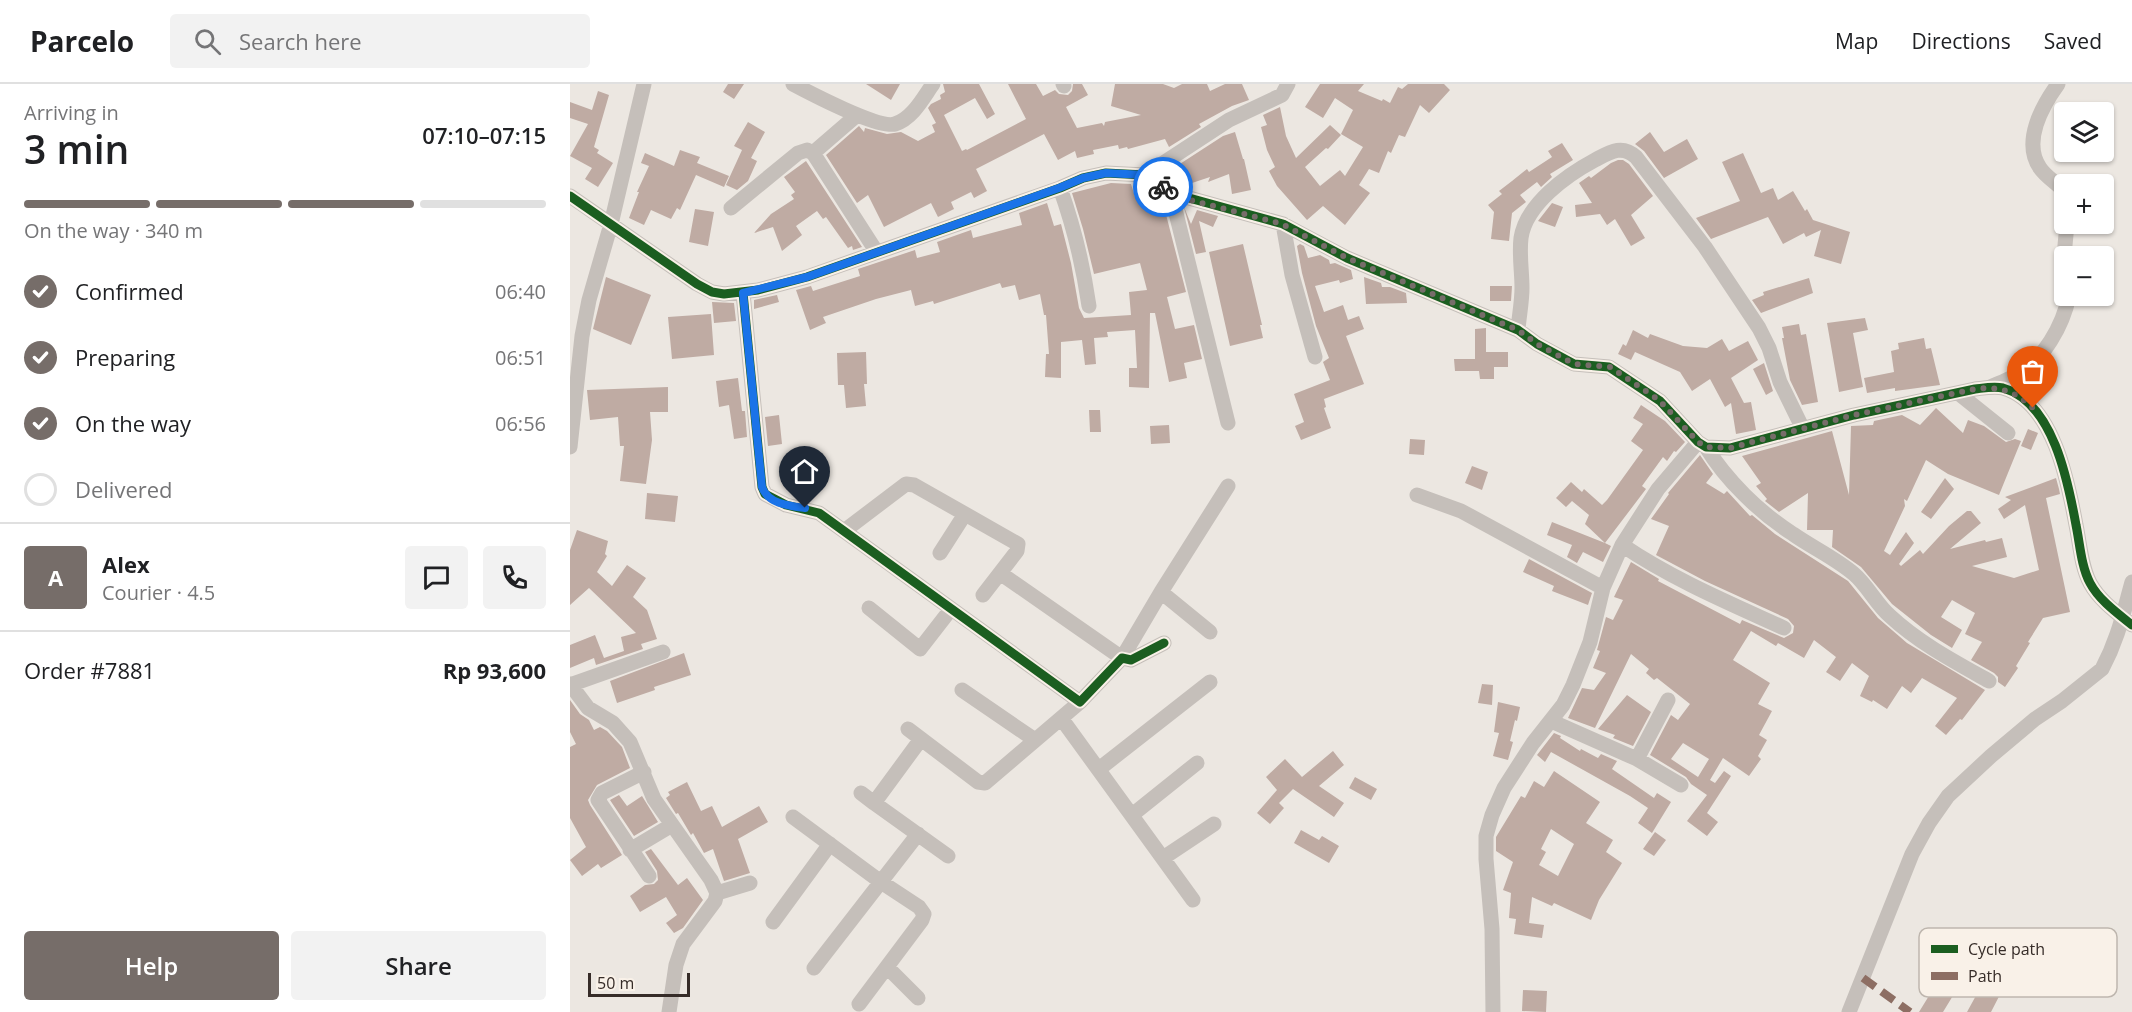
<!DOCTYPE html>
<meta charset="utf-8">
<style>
body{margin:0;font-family:"Open Sans",sans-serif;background:#f2f2f2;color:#202124;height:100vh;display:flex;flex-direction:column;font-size:22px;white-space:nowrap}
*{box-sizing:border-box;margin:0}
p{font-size:20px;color:#757577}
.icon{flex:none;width:33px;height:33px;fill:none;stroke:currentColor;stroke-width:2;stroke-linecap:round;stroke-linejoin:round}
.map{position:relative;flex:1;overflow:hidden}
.drawer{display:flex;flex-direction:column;background:#fff;width:570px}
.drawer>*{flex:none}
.buttons{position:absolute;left:1484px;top:18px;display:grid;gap:12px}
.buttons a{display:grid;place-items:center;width:60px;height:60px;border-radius:6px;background:#fff;box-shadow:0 2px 4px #0004;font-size:30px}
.scale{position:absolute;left:18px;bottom:15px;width:102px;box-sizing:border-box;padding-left:6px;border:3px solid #362c28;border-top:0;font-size:16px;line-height:21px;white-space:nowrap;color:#362c28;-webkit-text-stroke:4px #f9f1e8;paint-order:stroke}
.pin{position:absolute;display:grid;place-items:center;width:51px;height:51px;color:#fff;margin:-62px -26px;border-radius:50% 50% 50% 0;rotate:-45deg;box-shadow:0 0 6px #0007}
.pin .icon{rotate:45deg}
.courier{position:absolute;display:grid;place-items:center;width:60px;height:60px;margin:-30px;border:4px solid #1a73e8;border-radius:50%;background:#fff;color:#222;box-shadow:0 2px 8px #0007}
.overview em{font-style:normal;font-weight:600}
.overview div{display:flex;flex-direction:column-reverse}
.overview{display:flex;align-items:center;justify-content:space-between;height:102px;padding:0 24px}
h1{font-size:39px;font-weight:600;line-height:45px}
.bar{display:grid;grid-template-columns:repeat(4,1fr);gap:9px 6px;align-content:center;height:72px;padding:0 24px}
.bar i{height:8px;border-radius:4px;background:#e0e0e0}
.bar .selected{background:#766d69}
.bar p{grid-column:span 4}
.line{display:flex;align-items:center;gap:15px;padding:0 24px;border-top:2px solid #e0e0e0}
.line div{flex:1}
.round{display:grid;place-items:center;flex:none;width:63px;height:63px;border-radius:6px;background:#f2f2f2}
ol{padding:0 24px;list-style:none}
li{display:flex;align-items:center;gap:18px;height:66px}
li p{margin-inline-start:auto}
li .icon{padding:6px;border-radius:50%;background:#766d69;color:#fff;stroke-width:4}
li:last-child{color:#757577}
li i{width:33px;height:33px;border:3px solid #e0e0e0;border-radius:50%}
.button{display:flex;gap:12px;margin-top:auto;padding:12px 24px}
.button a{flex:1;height:69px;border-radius:6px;background:#766d69;color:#fff;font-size:24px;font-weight:600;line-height:69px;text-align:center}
.button a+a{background:#f2f2f2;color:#202124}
header{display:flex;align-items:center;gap:36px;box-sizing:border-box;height:84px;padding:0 30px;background:#fff;border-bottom:2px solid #e0e0e0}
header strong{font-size:28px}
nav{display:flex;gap:33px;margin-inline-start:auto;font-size:21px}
.search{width:420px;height:54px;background:#f2f2f2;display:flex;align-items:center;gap:15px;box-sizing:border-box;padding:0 21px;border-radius:6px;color:#757577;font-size:22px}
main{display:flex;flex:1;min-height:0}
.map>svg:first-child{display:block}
</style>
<header>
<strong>Parcelo</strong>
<div class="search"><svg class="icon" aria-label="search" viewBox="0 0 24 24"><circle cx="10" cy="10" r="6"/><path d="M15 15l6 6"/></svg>Search here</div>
<nav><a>Map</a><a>Directions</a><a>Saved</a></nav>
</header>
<main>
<section class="drawer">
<div class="overview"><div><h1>3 min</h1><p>Arriving in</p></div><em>07:10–07:15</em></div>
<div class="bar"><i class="selected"></i><i class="selected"></i><i class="selected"></i><i></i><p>On the way · 340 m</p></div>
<ol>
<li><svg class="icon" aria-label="check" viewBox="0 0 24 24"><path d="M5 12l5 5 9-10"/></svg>Confirmed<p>06:40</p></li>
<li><svg class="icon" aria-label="check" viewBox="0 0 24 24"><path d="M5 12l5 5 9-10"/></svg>Preparing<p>06:51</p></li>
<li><svg class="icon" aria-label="check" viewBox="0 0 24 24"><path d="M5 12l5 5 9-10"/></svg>On the way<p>06:56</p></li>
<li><i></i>Delivered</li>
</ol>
<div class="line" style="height:108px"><b class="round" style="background:#766d69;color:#fff">A</b><div><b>Alex</b><p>Courier · 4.5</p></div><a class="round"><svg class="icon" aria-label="chat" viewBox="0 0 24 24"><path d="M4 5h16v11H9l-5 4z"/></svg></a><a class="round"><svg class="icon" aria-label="phone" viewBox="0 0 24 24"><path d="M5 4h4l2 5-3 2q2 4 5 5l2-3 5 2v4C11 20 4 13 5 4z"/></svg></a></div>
<div class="line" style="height:78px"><div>Order #7881</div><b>Rp 93,600</b></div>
<div class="button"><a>Help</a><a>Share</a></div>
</section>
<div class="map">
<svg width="1562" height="928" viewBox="0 0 1562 928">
<rect width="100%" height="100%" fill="#ece7e1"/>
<!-- building -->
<path fill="#bfaba3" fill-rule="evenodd" d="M158 0H174L164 15 153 8Z
M296 0H330L321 16Z
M373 0H409L425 30 417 35 405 14 374 31 392 67 396 65 397 66 456 35 438 0H466L473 12 485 6 489 10 498 11 502 7 503 0H512L518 11 496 23 507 44 532 39 534 42 535 38 571 31 541 22 545 0H593L604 4 612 0H637L640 7 655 0H672L679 16 662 22 629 40 631 43 599 63 595 55 558 65 557 63 549 65 548 61 523 66 524 70 507 74 505 67 488 76 474 50 406 85 417 107 404 114 401 108 381 118 384 125 368 133 361 119 314 143 298 111 287 119 256 71 289 42 294 48 295 44 317 50 331 48 348 57 365 48 362 41 366 39 358 24 361 20 371 15 370 11 375 8Z
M750 0H794L788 7 812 17 813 15 820 19 828 3 832 5 838 0H874L880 6 859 29 850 21 835 53 829 51 821 69 818 67 809 89 799 85 789 101 800 109 775 141 753 122 737 136 707 102 699 87 705 83 697 66 691 43 697 41 693 31 710 23 716 52 726 74 760 41 771 51 758 65 756 64 735 83 750 102 770 86 775 92 793 63 771 50 783 26 765 14 753 34 735 23Z
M28 7 39 11 24 63 29 66 27 69 43 79 28 103 15 95 22 84 0 72 18 40 0 34V18L22 26Z
M178 38 195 48 181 74 187 77 178 97 167 106 156 101 172 66 164 62Z
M665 48 673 75H674L681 106 662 110 659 90 638 98 640 93 613 102 603 98 599 87 653 52Z
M1080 48 1094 68 1117 55 1128 75 1094 94 1074 67 1065 60Z
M992 59 1003 76 980 90 982 93 971 103 967 98 950 111 956 118 942 129 939 157 921 155 924 128 918 121 932 110 929 107 942 97 957 85 959 88 982 73 978 67Z
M110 66 130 73 127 79 159 92 154 103 126 91 110 126 107 124 101 135 81 126 74 141 59 134 69 108H67L79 82 71 79 75 69 104 82Z
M1173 69 1191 109 1203 104 1208 116 1223 107 1235 127 1237 125 1243 136 1280 148 1271 180 1244 172 1251 146 1236 153 1234 149 1213 160 1198 133 1141 155 1126 134 1170 117 1152 78Z
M1048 76H1053L1059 80 1083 112 1061 131 1075 154 1061 162 1045 135 1037 141 1030 130 1006 133 1005 121 1022 119 1009 99 1019 92 1021 94 1041 79Z
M236 77 292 163 283 166 282 162 278 164 256 133 253 135 247 127 226 142 232 151 212 167 203 143 184 149 201 130 224 115 221 111 225 108 214 93Z
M541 99 561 100 565 113 577 110V113L585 110 592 115 616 208 597 213 605 245 624 241 632 275 614 279 617 294 599 298 585 229H580L579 304 559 303V284H567L565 246 537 248 538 253 524 254 526 280 515 281 512 256 491 258V294L475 293 476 270H479L476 231H474L470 210 449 216 445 201 432 204 430 199 364 220 363 217 345 222 341 206 306 215 253 233 256 239 240 246 226 206 241 202 243 207 290 192 288 185 345 166 347 174 370 168 367 158 401 146 403 154 452 141 449 129 477 119 484 142 491 140 501 179 509 224 514 234 561 231 559 208 577 206 570 179 524 190 513 145 502 109Z
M982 119 993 123 985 143 968 137Z
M614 123 621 140 627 126 648 132 643 143 629 137 636 168 626 170Z
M125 125 144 128 138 162 119 158Z
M673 160 692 241H690L693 254 660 262 639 168Z
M730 160 734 162 738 174 750 171 759 176 760 180 765 179 781 186 783 195 770 199 769 196 745 202 754 228 773 221 778 236 789 232 794 245 776 252 794 300 754 315 756 323 754 324 761 344 731 356 725 342 734 338 724 310 760 296 753 278 759 274 746 242 732 189 727 162Z
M36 193 81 211 61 261 23 245Z
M794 193 811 199 812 203H820L836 209 837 219 796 220Z
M1239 194 1243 209 1191 229 1182 216 1194 211 1193 208Z
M920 202H942L941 217H920Z
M207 211 209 218 184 225V216Z
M142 218 164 219 166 237 144 239Z
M141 230 144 271 102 275 98 233Z
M1295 234 1298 246 1283 249 1293 303 1269 308 1257 239Z
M1229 240 1231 251 1236 250 1248 318 1232 321 1220 296 1212 254H1214L1212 243Z
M916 244V268H938V283H924V295H910L909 287H885L884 275H905V245Z
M1063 246 1078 254 1080 250 1113 262 1137 264 1152 255 1159 267 1178 257 1188 276 1161 294 1174 319 1181 318 1186 346 1166 350 1161 319 1155 323 1140 295 1122 307 1110 288 1065 268 1061 276 1048 270 1053 260 1056 262Z
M1354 254 1356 265 1361 264 1370 301 1325 307V304L1297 309 1294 294 1324 288 1321 267 1329 265 1328 259Z
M296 268 297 300H294L296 322 276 324 274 301H268L267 269Z
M1194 279 1203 307 1196 311 1183 285Z
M168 294 172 327H175L177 353 164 355 159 321 149 323 146 297Z
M98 303V328H80L82 356 76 400 50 397 54 362H50L48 333 20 336 17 306Z
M1071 321 1095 337 1115 358 1106 368 1104 367 1097 377 1093 373 1072 402 1076 405 1035 459 1041 462 1033 478 1013 468 1007 479 997 473 1002 461 977 451 982 438 1035 459 1015 440 1019 431 1002 417 996 423 986 414 1001 398 1012 408 1014 405 1032 421 1037 416 1073 366 1061 357 1073 340 1063 334Z
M1366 324 1393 349 1398 336 1414 342 1436 358 1445 355 1451 357 1429 411 1378 390 1356 376 1337 417 1334 415 1335 422 1314 467 1320 471 1336 448 1344 459 1329 480 1331 482 1350 466 1353 470 1379 442 1397 427H1401L1411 439 1380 465 1415 456 1416 458 1432 454 1437 473 1402 482 1444 494 1469 486 1455 421 1434 435 1428 425 1441 416 1435 413 1486 394 1489 405 1490 410 1476 414 1500 528 1473 534 1458 558 1460 559 1446 582 1448 584 1435 603 1428 598V593L1424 589 1401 576 1412 558 1395 550 1405 529 1382 516 1371 533 1392 546 1382 564 1361 551 1322 520 1291 483 1262 463 1263 446H1237L1238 409 1209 428 1195 417 1197 415 1186 402 1191 399 1172 372 1262 347 1279 411 1281 342 1303 341 1304 337 1332 331 1350 341Z
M519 326H530L531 348H520Z
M209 331 212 360 198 362 195 333Z
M599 341 600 359 581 360 580 342Z
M1458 345 1468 349 1461 366 1451 362Z
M840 355 855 356 854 371 839 370Z
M1130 371 1143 390 1136 399 1154 410 1157 407 1180 432 1182 431 1205 450 1278 497 1308 534 1337 559 1415 606 1392 636 1390 635 1376 651 1365 642 1387 614 1352 594 1341 609 1332 602 1317 625 1303 616 1302 618 1290 612 1299 592 1282 579 1270 597 1256 588 1266 573 1244 556 1234 574 1208 559 1206 562 1181 547 1163 576 1200 599 1188 620 1202 627 1189 651 1197 656 1188 672 1191 675 1179 692 1153 674 1140 696 1145 699 1154 687 1161 692 1137 729 1148 738 1137 752 1117 737 1137 711 1121 700 1116 693 1080 671 1101 631 1108 636 1120 620 1087 594 1084 596 1076 589 1079 585 1061 570 1025 644 998 634 1012 604 1024 606 1036 589 1023 584 1030 567 1027 566 1036 533 1043 536 1053 516 1044 513 1061 478 1089 495 1088 497 1170 540 1172 536 1214 554 1223 549 1224 542 1218 535 1135 497 1086 471 1099 442 1081 435 1099 410 1098 409ZM1113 659 1139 675 1128 693 1101 675Z
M902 382 918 388 912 406 895 399Z
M1375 394 1384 405 1361 435 1351 428Z
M77 409 108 412 105 438 75 435Z
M7 446 38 457 35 470 37 472 27 488 42 502 57 481 76 494 63 513 77 526 87 555 71 560 73 565 26 581 24 574 0 584V561L25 551 34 574 54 567 51 553 66 549 19 504 0 521V466Z
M959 475 1022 509 1018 521 982 507 984 502 953 488Z
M114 569 121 591 84 603 85 606 47 619 40 597Z
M912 600 923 601 922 621 908 619Z
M1057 611 1081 628 1063 662 1043 654 1045 651 1028 645Z
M0 616 10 630 19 636 24 646 30 643 37 647 52 663 60 684 27 701 18 716 20 721 52 771 31 784 28 780 12 792 0 776 16 763 0 734V663L6 660 0 648Z
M928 618 950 623 947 637 945 636 940 657 943 658 938 676 923 672 929 649 924 648Z
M984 649 991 652 990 654 1010 667 1011 665 1028 674 1031 670 1047 677 1042 685 1084 714 1087 709 1101 718 1082 749 1068 739 1078 724 1060 712 981 668 975 678 967 671Z
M763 667 774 681 749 702 774 719 764 733 723 705 709 719 714 724 700 740 687 729 707 706 696 693 715 675 732 693Z
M984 687 1030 718 1016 739 1043 756 1036 768 1052 779 1029 816 1021 836 984 819 982 822 962 813 959 839 974 841 972 854 944 850 946 835 939 834 941 809 933 806 943 778 926 767V753L951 712 955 714 964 697 974 703ZM981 745 1004 760 988 792 969 781 976 768 971 765Z
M785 693 807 705 801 716 779 704Z
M117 698 131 727 142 722 152 743 189 722 198 738 168 755 180 789 154 797 143 765 134 769 123 749 121 751 108 729 106 730 96 714 100 711 98 708Z
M49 711 57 722 72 712 88 738 64 752 40 716Z
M731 746 749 756 752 752 769 762 759 779 724 759Z
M1085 748 1096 756 1084 772 1073 765Z
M81 765 108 801 117 794 133 816 113 844 104 849 96 839 107 831 96 813 70 828 60 812 75 801 84 800 88 796 87 787 75 768Z
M1389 863 1406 874 1373 928H1349Z
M1420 886 1438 895 1421 928H1397Z
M953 906 977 907 976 928 952 927Z"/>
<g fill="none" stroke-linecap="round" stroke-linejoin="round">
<!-- minor -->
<path stroke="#c5bfba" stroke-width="15" d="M223 0C240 9 309 45 325 40 343 34 353 14 363 0
M493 0 494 2
M1488 0C1472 22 1452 58 1470 84 1476 93 1487 99 1494 107
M243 69 287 31
M575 91 659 36 712 11 718 0
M490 104C504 143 513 181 519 222
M601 109 658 339
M0 112 127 200 142 208 154 210 188 206 237 193 490 104 513 94 536 89 575 91 601 109 713 140 777 174 948 246 967 260 1004 280 1039 283 1090 317 1128 358 1136 363 1160 364 1284 331 1405 305C1414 304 1424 302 1433 304 1483 318 1498 397 1506 441 1510 460 1511 482 1520 499 1529 516 1547 529 1562 541
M161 124 228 69 237 66 243 69 306 167
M713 140 722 191 745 273
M1494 172 1497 140
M173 209 192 403 195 410 216 421 249 429 510 618 552 574 561 576 594 559
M948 246C949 232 952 218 952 204 952 188 949 170 951 154 956 120 997 91 1025 76 1040 68 1052 60 1066 73L1135 163 1189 244 1199 264 1210 298 1233 345
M1420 303C1429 299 1438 296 1446 291 1474 276 1493 241 1499 212
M1388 309 1438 349
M0 363 12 252 19 216 41 140 74 0
M1136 363C1156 396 1190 429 1223 450 1243 464 1265 474 1284 490 1298 502 1306 520 1320 532 1349 559 1385 578 1419 597
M847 411 891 427 1033 504
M274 447 336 400 344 401 448 460 447 467 413 511
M1052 461C1102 495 1159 519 1214 544
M370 469 395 430
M430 489 552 574 591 508 658 402
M591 508 640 548
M299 524 350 565 381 525
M0 600 18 624 43 639 60 658 84 715 141 796 147 809 145 817 113 860 106 881 99 928
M0 601 93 568
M392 606 465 656
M491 634 623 816
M981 637 1067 675 1111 701
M338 645 408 698 415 699 510 618
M351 655 304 719 378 772
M1067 675 1098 616
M529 685 640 598
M74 688 32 709 28 716 79 792
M291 709 304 719
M562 731 627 679
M223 733 311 798 349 823 354 830 352 836 289 920
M60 766 102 741
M593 774 644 740
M147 809 180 799
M203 838 260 760
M317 883 348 914
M244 884 348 750
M923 928 922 845 916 775V752L922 731 934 704 963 659 993 621 1003 601 1020 558 1033 504 1052 461 1088 405 1128 358
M1279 928 1342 770 1359 739 1378 712 1421 672 1465 635 1492 617 1532 585C1548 555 1553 530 1562 498"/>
<!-- quiet -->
<path stroke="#8d6e63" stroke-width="8" stroke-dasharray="15 8" stroke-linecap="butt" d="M1293 894 1340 928"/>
<!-- cycleway casing -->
<g stroke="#f9f1e8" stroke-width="13">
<path id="cycleway" d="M0 112 127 200 142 208 154 210 188 206 237 193 490 104 513 94 536 89 575 91 601 109 713 140 777 174 948 246 967 260 1004 280 1039 283 1090 317 1128 358 1136 363 1160 364 1284 331 1405 305C1414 304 1424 302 1433 304 1483 318 1498 397 1506 441 1510 460 1511 482 1520 499 1529 516 1547 529 1562 541
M173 209 192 403 195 410 216 421 249 429 510 618 552 574 561 576 594 559"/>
</g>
<!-- cycleway -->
<use href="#cycleway" stroke="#1b5e20" stroke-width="9"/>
</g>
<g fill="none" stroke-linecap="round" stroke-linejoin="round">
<!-- done -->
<path stroke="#766d69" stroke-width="6" stroke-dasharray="0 10.8" d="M593 103 601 109 613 114 712 140 777 174 948 246 967 260 1004 280 1040 283 1089 316 1128 358 1136 363 1160 364 1284 331 1405 305C1430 302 1445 307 1463 324"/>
<!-- route -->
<path stroke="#1a73e8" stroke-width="8" d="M235 424C219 422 198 420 192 403L173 209 237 193 489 104 513 94 536 89 575 91 593 103"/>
</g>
<!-- legend -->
<rect x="1349" y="844" width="198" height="69" rx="9" fill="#f9f1e8" stroke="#beb6ae" stroke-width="1.5"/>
<rect x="1361" y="861" width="27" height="8" fill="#1b5e20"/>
<rect x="1361" y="888" width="27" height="8" fill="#8d6e63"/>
<g font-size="16" fill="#362c28">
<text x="1398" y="871">Cycle path</text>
<text x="1398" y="898">Path</text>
</g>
</svg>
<div class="buttons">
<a><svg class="icon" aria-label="layers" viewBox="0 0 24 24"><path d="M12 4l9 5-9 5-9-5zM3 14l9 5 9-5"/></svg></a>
<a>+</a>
<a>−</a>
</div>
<div class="scale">50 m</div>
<div class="pin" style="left:1463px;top:324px;background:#ea580c"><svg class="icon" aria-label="bag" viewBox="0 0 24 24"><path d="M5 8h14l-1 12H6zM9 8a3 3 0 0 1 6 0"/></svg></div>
<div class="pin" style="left:235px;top:424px;background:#1f2937"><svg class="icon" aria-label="home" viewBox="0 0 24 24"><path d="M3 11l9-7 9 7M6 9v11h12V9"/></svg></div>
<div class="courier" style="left:593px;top:103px"><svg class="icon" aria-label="bike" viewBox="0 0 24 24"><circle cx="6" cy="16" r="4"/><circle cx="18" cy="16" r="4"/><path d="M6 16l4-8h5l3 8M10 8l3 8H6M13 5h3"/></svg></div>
</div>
</main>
